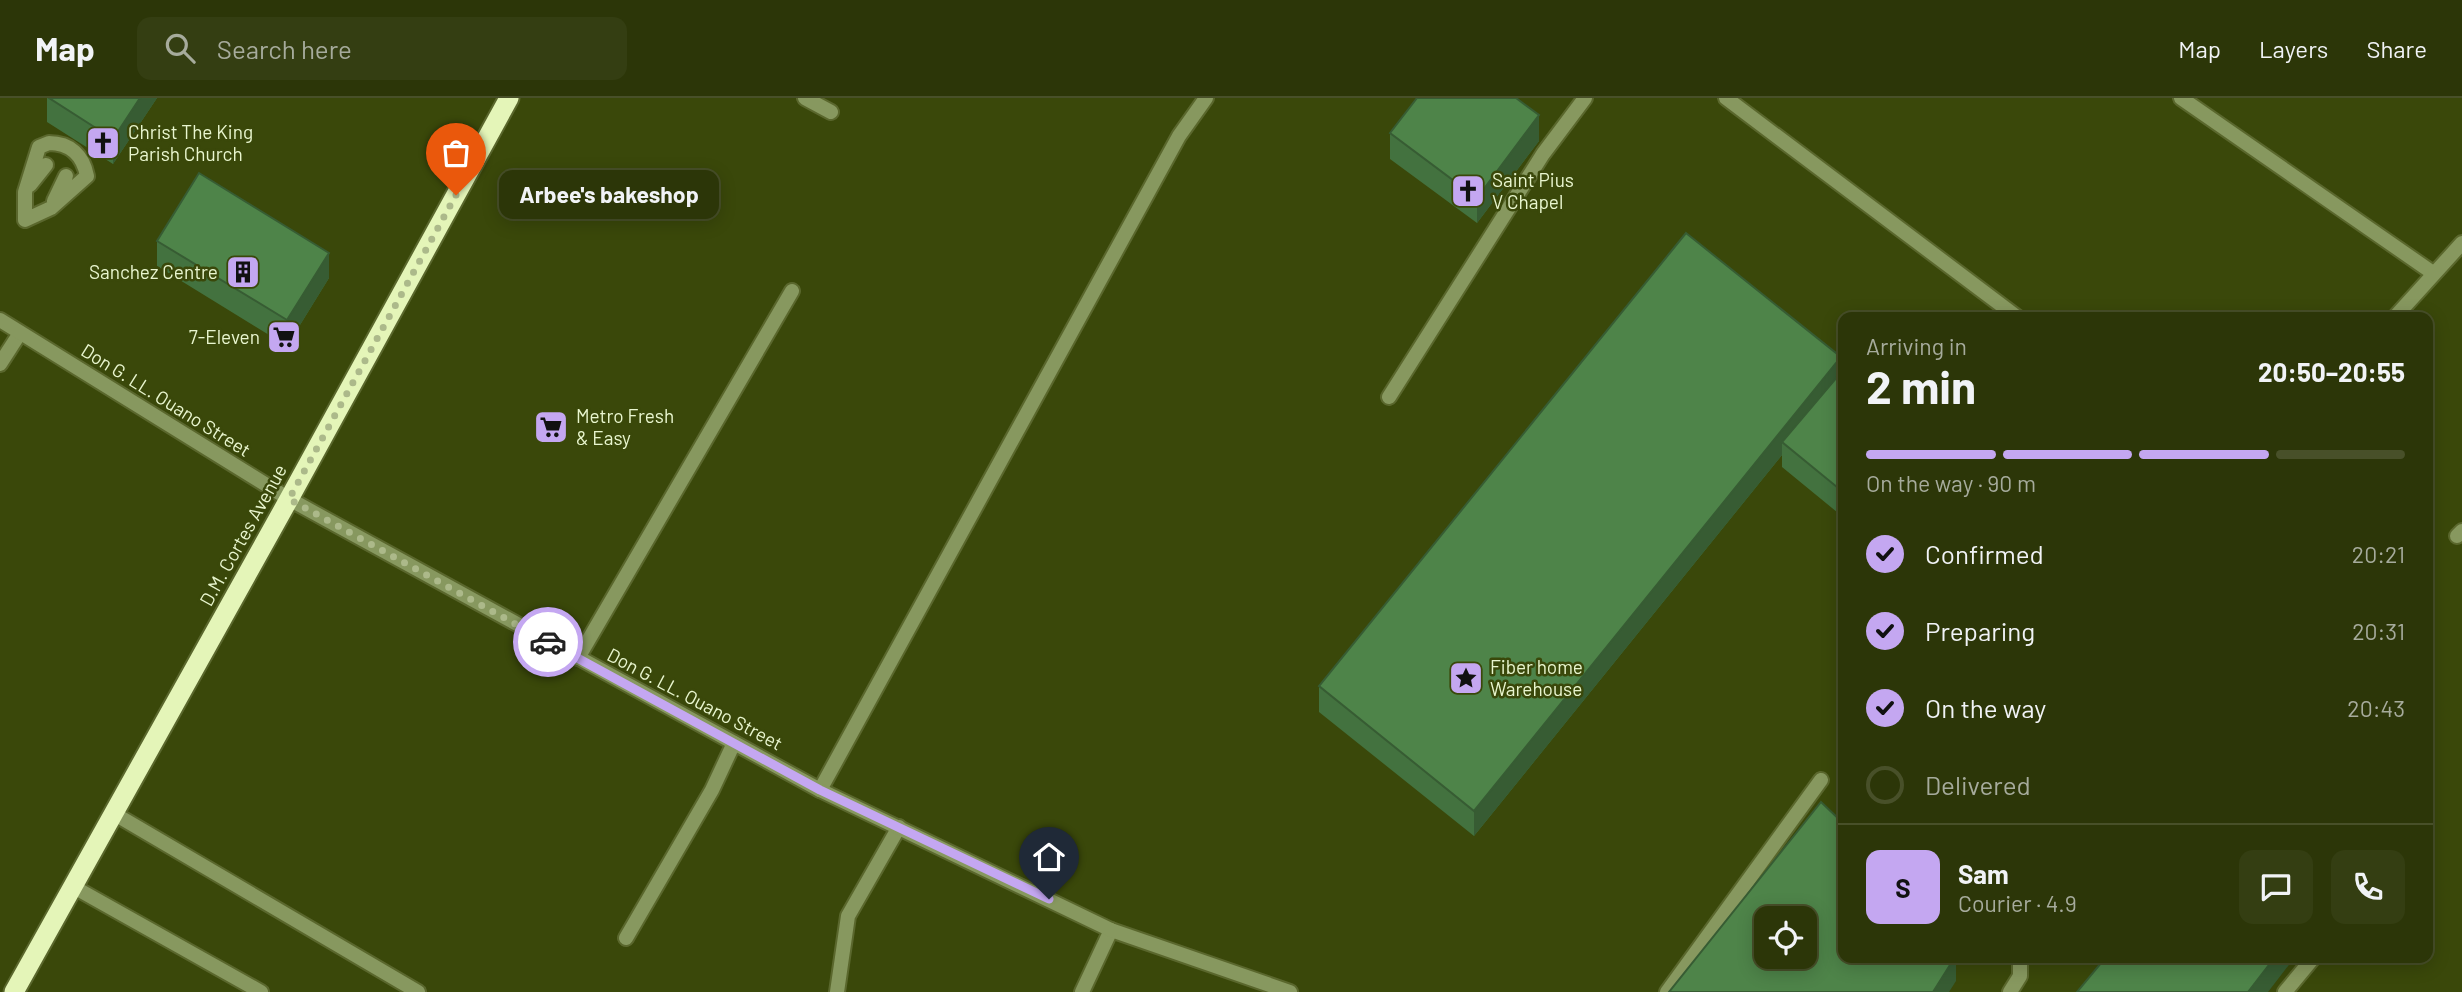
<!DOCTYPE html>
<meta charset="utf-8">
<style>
body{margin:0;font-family:Barlow,sans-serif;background:#343e12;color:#f1f3f6;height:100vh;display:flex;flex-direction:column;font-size:26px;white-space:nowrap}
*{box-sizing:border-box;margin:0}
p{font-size:23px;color:#a6ab9c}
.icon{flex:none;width:38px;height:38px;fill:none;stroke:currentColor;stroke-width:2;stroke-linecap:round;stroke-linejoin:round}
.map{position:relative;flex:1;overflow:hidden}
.details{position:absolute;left:1838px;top:214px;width:595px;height:651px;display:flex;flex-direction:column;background:#2c3608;border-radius:14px;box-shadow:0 4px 18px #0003,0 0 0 2px #485029}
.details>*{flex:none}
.fabs{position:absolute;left:1754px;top:808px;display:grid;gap:14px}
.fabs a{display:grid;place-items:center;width:63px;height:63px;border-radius:14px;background:#2c3608;box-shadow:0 4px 18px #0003,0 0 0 2px #485029;font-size:35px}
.pin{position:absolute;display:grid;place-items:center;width:60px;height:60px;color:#fff;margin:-72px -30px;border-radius:50% 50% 50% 0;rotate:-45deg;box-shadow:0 0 7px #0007}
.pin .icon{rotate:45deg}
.courier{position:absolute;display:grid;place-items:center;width:70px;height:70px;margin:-35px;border:5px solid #c4a7f1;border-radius:50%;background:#fff;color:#222;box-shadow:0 2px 9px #0007}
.bubble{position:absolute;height:49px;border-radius:14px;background:#2c3608;box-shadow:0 4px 18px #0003,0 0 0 2px #485029;font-size:23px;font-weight:700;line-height:49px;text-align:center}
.headline em{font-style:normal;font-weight:700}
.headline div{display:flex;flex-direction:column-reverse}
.headline{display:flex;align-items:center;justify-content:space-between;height:119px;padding:0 28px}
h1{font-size:46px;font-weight:700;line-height:52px}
.bar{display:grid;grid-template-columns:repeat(4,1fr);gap:10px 7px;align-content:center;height:84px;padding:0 28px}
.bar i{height:9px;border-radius:5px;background:#485029}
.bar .selected{background:#c4a7f1}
.bar p{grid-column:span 4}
.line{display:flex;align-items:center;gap:18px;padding:0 28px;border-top:2px solid #485029}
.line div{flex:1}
.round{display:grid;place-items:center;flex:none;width:74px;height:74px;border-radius:14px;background:#343e12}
ol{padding:0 28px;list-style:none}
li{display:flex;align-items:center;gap:21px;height:77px}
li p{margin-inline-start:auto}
li .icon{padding:7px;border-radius:50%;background:#c4a7f1;color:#111;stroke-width:4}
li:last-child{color:#a6ab9c}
li i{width:38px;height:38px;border:4px solid #485029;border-radius:50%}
header{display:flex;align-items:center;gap:42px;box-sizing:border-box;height:98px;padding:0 35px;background:#2c3608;border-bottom:2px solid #485029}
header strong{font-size:33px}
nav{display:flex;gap:38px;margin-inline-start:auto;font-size:24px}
.search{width:490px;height:63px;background:#343e12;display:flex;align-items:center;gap:18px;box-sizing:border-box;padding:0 24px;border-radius:14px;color:#a6ab9c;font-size:26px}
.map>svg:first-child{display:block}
</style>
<header>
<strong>Map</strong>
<div class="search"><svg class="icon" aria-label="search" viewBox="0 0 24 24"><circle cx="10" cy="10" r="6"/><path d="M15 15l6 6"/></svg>Search here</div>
<nav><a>Map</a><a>Layers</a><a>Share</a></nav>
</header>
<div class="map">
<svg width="2462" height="894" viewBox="0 0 2462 894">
<rect width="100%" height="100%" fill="#3a480a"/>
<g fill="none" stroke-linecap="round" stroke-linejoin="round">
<!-- service casing -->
<g stroke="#5a672d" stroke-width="18">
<path id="service" d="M805 0 831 14
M0 266 20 235
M578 560 792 193
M113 715 418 894
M72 788 261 894
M626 840 712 692 734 645
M837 894 848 818 899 729
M1082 894 1111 832
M1667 894 1821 682
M2010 894 2020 878V859
M2285 894 2314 859"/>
</g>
<!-- pedestrian casing -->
<g stroke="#5a672d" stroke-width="18">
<path id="pedestrian" d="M49 45C70 45 83 57 87 78L51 110 25 122V94L39 49Z
M30 87 46 67
M54 103 66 78"/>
</g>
<!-- minor casing -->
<g stroke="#5a672d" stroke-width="18">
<path id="minor" d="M1726 0 2017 219
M2181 0 2433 175
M2395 219 2462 145
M1389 299 1543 56 1585 0
M2457 438 2462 433
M820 692 1179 38 1206 0"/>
</g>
<!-- tertiary casing -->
<g stroke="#5a672d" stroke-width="18">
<path id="tertiary" d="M0 222 289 401 820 692 1111 832 1290 894"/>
</g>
<!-- trunk casing -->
<g stroke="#5a672d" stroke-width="23">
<path id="trunk" d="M14 894 289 401 509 0"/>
</g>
<!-- service -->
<use href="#service" stroke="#87985f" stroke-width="14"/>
<!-- pedestrian -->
<use href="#pedestrian" stroke="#87985f" stroke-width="14"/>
<!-- minor -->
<use href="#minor" stroke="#87985f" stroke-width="14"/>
<!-- tertiary -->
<use href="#tertiary" stroke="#87985f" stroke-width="14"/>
<!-- trunk -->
<use href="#trunk" stroke="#e4f5b8" stroke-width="19"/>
</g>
<!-- wall -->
<path fill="#43723f" d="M47 0H157L113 66 47 24Z
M1390 35 1539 43 1477 125 1390 61Z
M157 143 329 180 287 248 157 168Z
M1843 272V419L1782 369V357L1474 738 1319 614V588Z"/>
<!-- shaded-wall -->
<path fill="#375c33" d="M140 0H157L113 66V41Z
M1539 17V43L1477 125V100Z
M329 155V180L287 248V222Z
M1841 259V284L1782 344V357L1474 738V713Z
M1955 859H1956V883L1949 894H1933Z
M2275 859H2295L2268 894H2248Z"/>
<!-- building -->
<path fill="#4e8449" stroke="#375c33" stroke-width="2" fill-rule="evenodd" d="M49 0H140L113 41Z
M1417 0H1516L1539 17 1477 100 1390 35Z
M199 75 329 155 287 222 157 143Z
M1686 135 1841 259 1474 713 1319 588Z
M1843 272V394L1782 344Z
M1821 704 1843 725V859H1955L1933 894H1669ZM1766 821H1804V859H1766Z
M2106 859H2275L2248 894H2077Z"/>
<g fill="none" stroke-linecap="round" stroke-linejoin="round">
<!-- done -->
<path stroke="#acb98a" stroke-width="7" stroke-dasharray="0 12.6" d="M456 97 289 401 548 544"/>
<!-- route -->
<path stroke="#c4a7f1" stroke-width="9" d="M548 544 820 692 1049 801"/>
</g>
<!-- icons -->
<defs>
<g id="church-square" transform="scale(1.75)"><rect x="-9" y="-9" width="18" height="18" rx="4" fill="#c4a7f1" stroke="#3a480a"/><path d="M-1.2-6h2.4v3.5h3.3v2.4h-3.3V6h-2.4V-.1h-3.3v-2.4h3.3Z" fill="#111"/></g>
<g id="building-square" transform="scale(1.75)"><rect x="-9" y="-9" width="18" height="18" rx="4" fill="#c4a7f1" stroke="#3a480a"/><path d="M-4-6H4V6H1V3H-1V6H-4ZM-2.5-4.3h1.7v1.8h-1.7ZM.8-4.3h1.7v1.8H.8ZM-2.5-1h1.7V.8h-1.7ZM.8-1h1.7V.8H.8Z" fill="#111"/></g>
<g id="supermarket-square" transform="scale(1.75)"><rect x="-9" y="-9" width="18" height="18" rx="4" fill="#c4a7f1" stroke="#3a480a"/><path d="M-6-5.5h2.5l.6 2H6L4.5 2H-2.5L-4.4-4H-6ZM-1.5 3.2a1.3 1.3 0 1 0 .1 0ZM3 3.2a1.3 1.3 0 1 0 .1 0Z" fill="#111"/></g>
<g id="sight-square" transform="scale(1.75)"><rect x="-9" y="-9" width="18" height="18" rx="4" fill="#c4a7f1" stroke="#3a480a"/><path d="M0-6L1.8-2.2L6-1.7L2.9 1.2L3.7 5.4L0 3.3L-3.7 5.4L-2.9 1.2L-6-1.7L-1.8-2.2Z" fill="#111"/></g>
</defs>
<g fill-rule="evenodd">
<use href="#church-square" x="103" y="45"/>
<use href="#church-square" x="1468" y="93"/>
<use href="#building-square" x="243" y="174"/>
<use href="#supermarket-square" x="284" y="239"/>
<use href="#supermarket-square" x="551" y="329"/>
<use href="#sight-square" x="1466" y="580"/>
</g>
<g text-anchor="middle" stroke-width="5" stroke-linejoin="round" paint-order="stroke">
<!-- poi labels -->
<g font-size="19" fill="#e9f6cf" stroke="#3a480a" text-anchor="start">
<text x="128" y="41">Christ The King<tspan x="128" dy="22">Parish Church</tspan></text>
<text x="1492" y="89">Saint Pius<tspan x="1492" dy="22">V Chapel</tspan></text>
<text x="218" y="181" text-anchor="end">Sanchez Centre</text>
<text x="260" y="246" text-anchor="end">7-Eleven</text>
<text x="576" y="325">Metro Fresh<tspan x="576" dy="22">&amp; Easy</tspan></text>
<text x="1490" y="576">Fiber home<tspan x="1490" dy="22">Warehouse</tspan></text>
</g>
<!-- street labels -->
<g font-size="19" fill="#e9f6cf" stroke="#3a480a">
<text transform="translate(166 302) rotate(32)" y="7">Don G. LL. Ouano Street</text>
<text transform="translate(243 437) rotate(-61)" y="7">D.M. Cortes Avenue</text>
<text transform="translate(695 601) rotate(28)" y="7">Don G. LL. Ouano Street</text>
</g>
</g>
</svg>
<div class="fabs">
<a><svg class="icon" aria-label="locate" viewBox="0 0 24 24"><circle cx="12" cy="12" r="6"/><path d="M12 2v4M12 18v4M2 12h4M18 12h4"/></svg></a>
</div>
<div class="pin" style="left:456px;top:97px;background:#ea580c"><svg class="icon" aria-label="bag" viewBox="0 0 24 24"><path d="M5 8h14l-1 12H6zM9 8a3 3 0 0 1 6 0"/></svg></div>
<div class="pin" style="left:1049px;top:801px;background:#1f2937"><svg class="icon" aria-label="home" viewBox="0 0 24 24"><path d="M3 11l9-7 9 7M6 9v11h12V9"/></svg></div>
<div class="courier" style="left:548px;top:544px"><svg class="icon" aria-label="car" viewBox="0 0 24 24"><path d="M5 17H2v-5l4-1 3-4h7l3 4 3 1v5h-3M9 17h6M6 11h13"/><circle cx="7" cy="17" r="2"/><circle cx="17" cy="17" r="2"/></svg></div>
<div class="bubble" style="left:499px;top:72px;width:220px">Arbee's bakeshop</div>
<section class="details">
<div class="headline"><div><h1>2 min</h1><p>Arriving in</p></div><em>20:50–20:55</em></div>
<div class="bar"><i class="selected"></i><i class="selected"></i><i class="selected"></i><i></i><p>On the way · 90 m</p></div>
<ol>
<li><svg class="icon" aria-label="check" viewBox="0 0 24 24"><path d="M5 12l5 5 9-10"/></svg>Confirmed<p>20:21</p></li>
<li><svg class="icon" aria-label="check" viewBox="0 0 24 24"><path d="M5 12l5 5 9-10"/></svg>Preparing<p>20:31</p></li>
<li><svg class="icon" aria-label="check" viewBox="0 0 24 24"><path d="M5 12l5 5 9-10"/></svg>On the way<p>20:43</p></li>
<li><i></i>Delivered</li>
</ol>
<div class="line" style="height:126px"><b class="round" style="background:#c4a7f1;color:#111">S</b><div><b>Sam</b><p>Courier · 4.9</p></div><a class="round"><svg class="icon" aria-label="chat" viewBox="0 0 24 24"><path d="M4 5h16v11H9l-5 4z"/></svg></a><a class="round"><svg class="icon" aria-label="phone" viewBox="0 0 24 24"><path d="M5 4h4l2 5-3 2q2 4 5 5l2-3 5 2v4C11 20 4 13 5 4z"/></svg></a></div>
</section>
</div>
